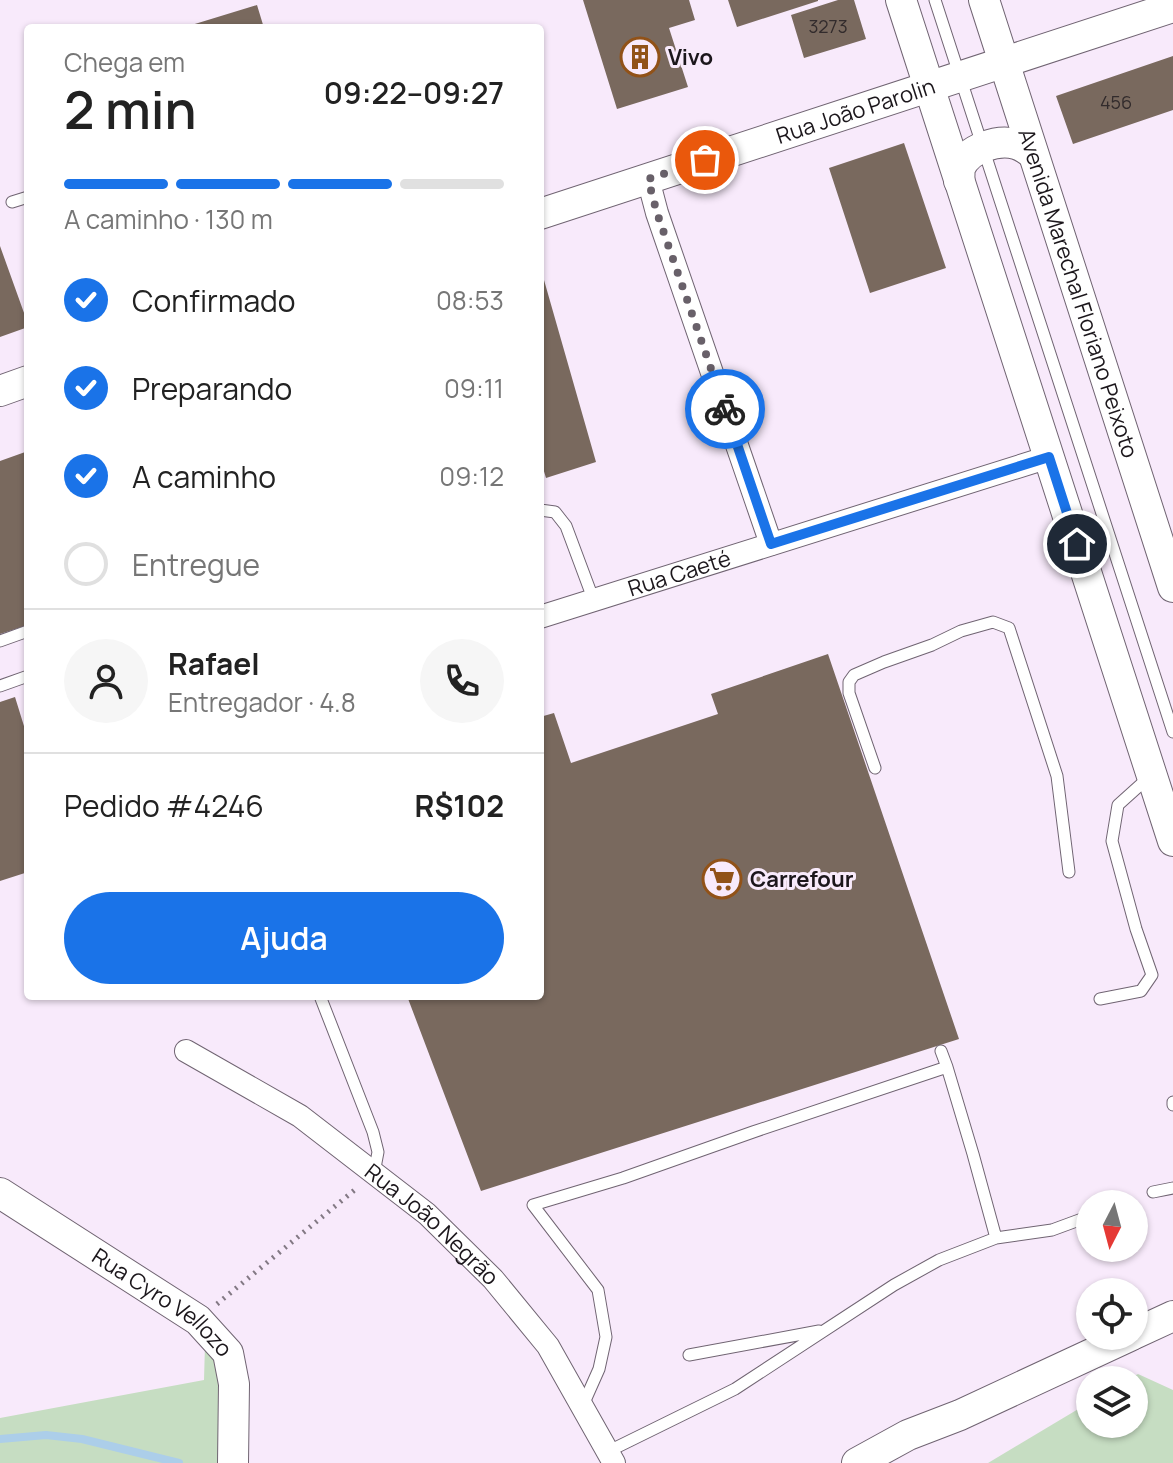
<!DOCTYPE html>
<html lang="pt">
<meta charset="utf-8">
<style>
body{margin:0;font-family:Manrope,sans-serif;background:#f6f6f6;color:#222;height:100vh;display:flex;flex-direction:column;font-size:30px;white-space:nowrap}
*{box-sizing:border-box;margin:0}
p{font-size:26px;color:#767676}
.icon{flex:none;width:44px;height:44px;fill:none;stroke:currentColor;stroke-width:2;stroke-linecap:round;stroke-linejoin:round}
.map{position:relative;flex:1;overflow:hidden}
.sheet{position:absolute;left:24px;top:24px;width:520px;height:976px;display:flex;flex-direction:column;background:#fff;border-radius:8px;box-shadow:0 2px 6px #0004}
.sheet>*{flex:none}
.needle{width:52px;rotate:186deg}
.tools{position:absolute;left:1076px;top:1190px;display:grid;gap:16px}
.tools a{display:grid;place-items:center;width:72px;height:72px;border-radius:50%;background:#fff;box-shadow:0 2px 6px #0004;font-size:40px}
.pin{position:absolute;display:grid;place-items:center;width:68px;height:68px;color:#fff;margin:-34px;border:4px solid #fff;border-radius:50%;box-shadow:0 2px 8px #0007}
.courier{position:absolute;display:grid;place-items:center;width:80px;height:80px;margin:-40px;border:6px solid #1a73e8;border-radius:50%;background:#fff;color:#222;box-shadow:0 2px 10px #0007}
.summary em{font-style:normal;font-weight:600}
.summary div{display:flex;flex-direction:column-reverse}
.summary{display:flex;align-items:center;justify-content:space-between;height:136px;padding:0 40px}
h1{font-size:52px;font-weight:600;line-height:60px}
.bar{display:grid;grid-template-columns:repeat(4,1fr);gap:12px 8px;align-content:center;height:96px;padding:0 40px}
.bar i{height:10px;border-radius:6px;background:#e0e0e0}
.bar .active{background:#1a73e8}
.bar p{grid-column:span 4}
.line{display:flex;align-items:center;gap:20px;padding:0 40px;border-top:2px solid #e0e0e0}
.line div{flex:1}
.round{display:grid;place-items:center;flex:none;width:84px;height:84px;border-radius:42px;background:#f6f6f6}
ol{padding:0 40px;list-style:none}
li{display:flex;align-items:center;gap:24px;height:88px}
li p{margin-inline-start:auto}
li .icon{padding:8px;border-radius:50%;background:#1a73e8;color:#fff;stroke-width:4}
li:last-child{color:#767676}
li i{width:44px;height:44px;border:4px solid #e0e0e0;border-radius:50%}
.action{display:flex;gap:16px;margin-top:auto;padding:16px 40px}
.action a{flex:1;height:92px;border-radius:48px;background:#1a73e8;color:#fff;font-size:32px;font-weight:600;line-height:92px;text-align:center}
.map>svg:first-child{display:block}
</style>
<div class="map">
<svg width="1173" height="1463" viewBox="0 0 1173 1463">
<rect width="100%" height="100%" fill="#f8eafb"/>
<!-- green -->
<path fill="#c6ddc2" d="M205 1344 219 1359 222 1463H0V1418L204 1380Z
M1138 1374 1173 1390V1463H988L1090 1402V1424H1134V1380H1127Z"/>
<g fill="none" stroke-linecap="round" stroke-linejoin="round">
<!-- stream -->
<path stroke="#accee9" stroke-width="8" d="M0 1439 46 1435 82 1439 179 1463"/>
</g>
<!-- building -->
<path fill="#79695e" d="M583 0H689L695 20 669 28 688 87 617 109Z
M728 0H818V1L737 27Z
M838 0H854L866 39 804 58 791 15Z
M257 5 264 28H185V27Z
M1173 56V110L1073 144 1056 96Z
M904 143 946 268 870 293 829 168Z
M0 246 28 324V327L0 337Z
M540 266 596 462 546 478 540 458Z
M28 451V625L0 634V461Z
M828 654 959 1039 481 1191 407 996H540V717L554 713 571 763 718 714 711 694Z
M15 697 28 739V872L0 881V702Z"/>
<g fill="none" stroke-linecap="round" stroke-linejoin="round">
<!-- lane casing -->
<g stroke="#706472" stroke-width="13">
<path id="lane" d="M935 0 1173 732
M12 202 28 197
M540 510 555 512 566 526 594 601
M0 641 28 631
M0 686 28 676
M875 768 849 693V682L854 675 884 662 932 645 961 631 993 622 1009 628 1057 776 1069 872
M320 996 373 1132 378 1152 374 1173
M1100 999 1141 991 1152 975 1136 929 1112 841 1118 805 1148 778
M941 1051 947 1067 973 1154 996 1238
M1173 1102V1105
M1153 1192 1173 1188
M689 1355 819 1331
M583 1405 599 1369 606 1337 598 1290 533 1205 623 1178 753 1132 947 1067
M609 1451 735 1389 894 1285 939 1260 996 1238 1052 1230 1090 1216"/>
</g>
<!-- street casing -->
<g stroke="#706472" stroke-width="24">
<g id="street">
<path d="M648 179 657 213 771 544"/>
<path id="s1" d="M540 617 1049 457"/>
<path id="s2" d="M186 1051 300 1116 427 1214 493 1279 548 1346 614 1463"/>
</g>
</g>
<!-- secondary casing -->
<g stroke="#706472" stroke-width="32">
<g id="secondary">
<path d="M901 0 1173 841"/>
<path id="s3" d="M984 0 1173 587"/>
<path d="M959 181C960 177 959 172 960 168 968 148 998 139 1016 144 1023 146 1028 150 1033 154"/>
<path id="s4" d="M540 214 1173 7"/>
<path d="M0 391 28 381"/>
<path id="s5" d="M0 1193 198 1320 228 1353 234 1384 233 1463"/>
<path d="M1134 1334 1173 1316"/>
<path d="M857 1463 908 1435 960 1415 1130 1336"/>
</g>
</g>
<!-- path -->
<path stroke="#837984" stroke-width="5" stroke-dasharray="2 6" stroke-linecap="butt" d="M217 1304 357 1188"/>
<!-- lane -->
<use href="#lane" stroke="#fff" stroke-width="11"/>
<!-- street -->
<use href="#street" stroke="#fff" stroke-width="22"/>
<!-- secondary -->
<use href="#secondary" stroke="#fff" stroke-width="30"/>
</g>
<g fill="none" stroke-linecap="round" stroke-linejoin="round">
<!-- done -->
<path stroke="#686069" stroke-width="8" stroke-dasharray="0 14.4" d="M705 160 648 179 657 213 725 409"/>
<!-- route -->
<path stroke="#1a73e8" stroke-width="10" d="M725 409 771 544 1049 457 1077 544"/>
</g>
<!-- icons -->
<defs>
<g id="building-ring" transform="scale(2)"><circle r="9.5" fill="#f8eafb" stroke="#915218" stroke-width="1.5"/><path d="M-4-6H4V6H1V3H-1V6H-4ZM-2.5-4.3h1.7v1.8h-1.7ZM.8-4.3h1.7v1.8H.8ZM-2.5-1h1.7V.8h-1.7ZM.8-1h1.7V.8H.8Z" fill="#915218"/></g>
<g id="supermarket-ring" transform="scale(2)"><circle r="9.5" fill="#f8eafb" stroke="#915218" stroke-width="1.5"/><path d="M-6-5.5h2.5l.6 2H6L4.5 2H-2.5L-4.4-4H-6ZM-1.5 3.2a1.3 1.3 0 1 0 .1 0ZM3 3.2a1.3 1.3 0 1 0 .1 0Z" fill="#915218"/></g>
</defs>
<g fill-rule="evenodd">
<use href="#building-ring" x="640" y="57"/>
<use href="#supermarket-ring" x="722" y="879"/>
</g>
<g text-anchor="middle" stroke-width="6" stroke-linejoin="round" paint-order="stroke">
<!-- number labels -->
<g font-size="18" fill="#322b2c">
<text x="828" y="33">3273</text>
<text x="1116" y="109">456</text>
</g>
<!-- poi labels -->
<g font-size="22" font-weight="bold" fill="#1b161b" stroke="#f8eafb" text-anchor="start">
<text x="668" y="65">Vivo</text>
<text x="750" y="887">Carrefour</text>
</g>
<!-- street labels -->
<g font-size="22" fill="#1b161b" stroke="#f8eafb">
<text dy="8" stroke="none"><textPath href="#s4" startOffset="332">Rua João Parolin</textPath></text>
<text dy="8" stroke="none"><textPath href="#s3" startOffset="308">Avenida Marechal Floriano Peixoto</textPath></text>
<text dy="8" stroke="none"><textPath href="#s1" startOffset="146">Rua Caeté</textPath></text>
<text dy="8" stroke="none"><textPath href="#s2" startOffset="302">Rua João Negrão</textPath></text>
<text dy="8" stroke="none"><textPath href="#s5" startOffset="196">Rua Cyro Vellozo</textPath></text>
</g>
</g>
</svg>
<div class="tools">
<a><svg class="needle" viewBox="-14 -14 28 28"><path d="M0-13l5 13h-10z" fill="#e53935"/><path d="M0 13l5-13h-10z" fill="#767676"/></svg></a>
<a><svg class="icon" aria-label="locate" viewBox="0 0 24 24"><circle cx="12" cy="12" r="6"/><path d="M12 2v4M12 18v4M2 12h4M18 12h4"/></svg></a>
<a><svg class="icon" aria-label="layers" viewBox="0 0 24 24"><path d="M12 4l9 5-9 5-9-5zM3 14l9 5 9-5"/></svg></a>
</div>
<div class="pin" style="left:705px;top:160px;background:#ea580c"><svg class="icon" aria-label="bag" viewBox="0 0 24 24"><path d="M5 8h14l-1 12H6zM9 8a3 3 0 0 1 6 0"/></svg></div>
<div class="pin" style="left:1077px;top:544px;background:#1f2937"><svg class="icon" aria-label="home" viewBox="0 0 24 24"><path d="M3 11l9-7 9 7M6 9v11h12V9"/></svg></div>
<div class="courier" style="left:725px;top:409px"><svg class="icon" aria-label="bike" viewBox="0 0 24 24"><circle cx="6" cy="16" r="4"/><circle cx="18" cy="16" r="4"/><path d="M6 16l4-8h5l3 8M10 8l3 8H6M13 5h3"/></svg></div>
<section class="sheet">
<div class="summary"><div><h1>2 min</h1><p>Chega em</p></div><em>09:22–09:27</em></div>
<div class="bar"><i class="active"></i><i class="active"></i><i class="active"></i><i></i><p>A caminho · 130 m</p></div>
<ol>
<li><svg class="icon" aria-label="check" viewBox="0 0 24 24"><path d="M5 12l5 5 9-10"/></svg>Confirmado<p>08:53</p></li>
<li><svg class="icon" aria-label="check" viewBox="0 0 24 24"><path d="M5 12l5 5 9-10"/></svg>Preparando<p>09:11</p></li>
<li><svg class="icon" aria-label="check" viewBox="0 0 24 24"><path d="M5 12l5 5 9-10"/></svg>A caminho<p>09:12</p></li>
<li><i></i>Entregue</li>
</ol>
<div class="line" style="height:144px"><a class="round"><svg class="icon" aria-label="person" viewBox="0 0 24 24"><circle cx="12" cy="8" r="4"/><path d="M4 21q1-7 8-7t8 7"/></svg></a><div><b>Rafael</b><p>Entregador · 4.8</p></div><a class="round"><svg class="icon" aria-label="phone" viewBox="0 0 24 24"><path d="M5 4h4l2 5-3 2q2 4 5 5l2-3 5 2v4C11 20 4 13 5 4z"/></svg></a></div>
<div class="line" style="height:104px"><div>Pedido #4246</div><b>R$102</b></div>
<div class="action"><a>Ajuda</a></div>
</section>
</div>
